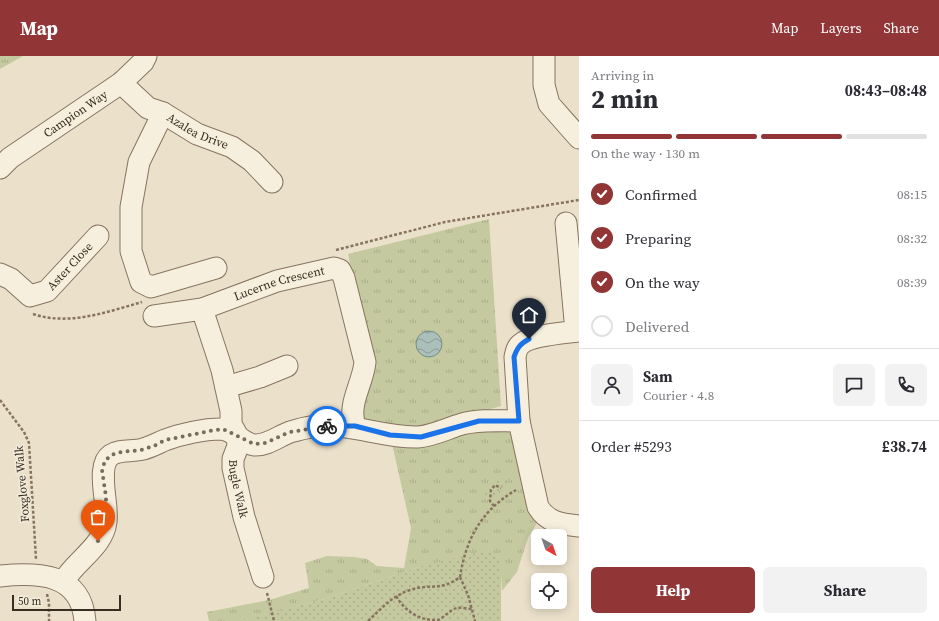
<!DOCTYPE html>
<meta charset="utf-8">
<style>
body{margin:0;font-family:"Source Serif 4",serif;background:#f2f2f3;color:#2b2b33;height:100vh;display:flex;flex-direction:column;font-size:15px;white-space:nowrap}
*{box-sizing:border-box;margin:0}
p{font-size:13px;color:#7c7c81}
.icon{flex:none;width:22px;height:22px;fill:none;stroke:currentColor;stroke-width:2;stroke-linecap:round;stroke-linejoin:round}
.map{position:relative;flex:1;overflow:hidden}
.details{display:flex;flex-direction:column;background:#fff;width:360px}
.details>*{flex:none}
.needle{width:26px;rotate:140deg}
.fabs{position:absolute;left:531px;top:473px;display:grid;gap:8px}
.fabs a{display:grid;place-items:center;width:36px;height:36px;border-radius:6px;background:#fff;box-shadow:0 2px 10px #0003;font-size:20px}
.scale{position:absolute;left:12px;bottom:10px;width:109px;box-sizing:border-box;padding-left:4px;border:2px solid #392d22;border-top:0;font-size:11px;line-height:14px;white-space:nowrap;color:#392d22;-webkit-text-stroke:3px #f3ebda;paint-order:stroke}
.pin{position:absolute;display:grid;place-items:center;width:34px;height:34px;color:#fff;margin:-41px -17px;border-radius:50% 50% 50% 0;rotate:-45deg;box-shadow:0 0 4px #0007}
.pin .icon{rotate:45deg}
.courier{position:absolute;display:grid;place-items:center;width:40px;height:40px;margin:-20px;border:3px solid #1a73e8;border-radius:50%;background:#fff;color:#222;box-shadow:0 1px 5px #0007}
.head em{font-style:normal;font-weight:700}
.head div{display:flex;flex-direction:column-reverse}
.head{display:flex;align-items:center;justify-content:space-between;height:68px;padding:0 12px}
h1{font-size:26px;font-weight:700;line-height:30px}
.bar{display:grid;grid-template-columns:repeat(4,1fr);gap:6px 4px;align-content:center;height:48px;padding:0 12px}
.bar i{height:5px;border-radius:3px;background:#e1e1e2}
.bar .on{background:#913537}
.bar p{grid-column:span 4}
.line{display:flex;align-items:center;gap:10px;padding:0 12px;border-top:1px solid #e1e1e2}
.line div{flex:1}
.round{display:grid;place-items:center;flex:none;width:42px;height:42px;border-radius:6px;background:#f2f2f3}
ol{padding:0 12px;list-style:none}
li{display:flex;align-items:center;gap:12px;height:44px}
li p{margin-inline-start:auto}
li .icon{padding:4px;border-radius:50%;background:#913537;color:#fff;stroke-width:4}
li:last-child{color:#7c7c81}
li i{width:22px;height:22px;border:2px solid #e1e1e2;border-radius:50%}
.primary-button{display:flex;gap:8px;margin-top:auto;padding:8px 12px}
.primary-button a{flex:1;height:46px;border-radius:6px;background:#913537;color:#fff;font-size:16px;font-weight:700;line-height:46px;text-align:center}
.primary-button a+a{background:#f2f2f3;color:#2b2b33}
header{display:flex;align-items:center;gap:24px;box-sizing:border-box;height:56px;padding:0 20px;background:#913537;color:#fff}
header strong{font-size:19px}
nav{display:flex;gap:22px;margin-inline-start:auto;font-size:14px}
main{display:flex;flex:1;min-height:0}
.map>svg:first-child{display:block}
</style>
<header>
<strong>Map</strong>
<nav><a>Map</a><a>Layers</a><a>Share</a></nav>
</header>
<main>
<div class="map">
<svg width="579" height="565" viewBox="0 0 579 565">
<defs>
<pattern id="grass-tufts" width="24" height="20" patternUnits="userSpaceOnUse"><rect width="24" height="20" fill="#c5c99f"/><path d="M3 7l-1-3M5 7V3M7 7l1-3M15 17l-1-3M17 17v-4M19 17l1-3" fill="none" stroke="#aaad89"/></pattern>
<pattern id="park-dots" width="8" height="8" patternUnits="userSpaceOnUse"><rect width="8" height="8" fill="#c5c99f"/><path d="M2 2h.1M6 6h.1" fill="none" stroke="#aaad89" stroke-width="1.8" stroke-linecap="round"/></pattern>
<pattern id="water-waves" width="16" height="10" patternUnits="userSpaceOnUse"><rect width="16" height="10" fill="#abc0ba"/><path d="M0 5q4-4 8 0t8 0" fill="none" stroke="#8c9c97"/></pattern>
</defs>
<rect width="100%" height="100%" fill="#ebe1cb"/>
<!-- grass -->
<path fill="url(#grass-tufts)" d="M0 0H23L0 13Z
M489 163 501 350 416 375 360 365 357 241 348 198Z
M519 365 542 459 528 482 517 516 502 535 501 519V565H482L422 510 328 542 280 555 241 565H209L207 556 269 544 309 532 305 507 327 500 354 501 367 503 377 510 404 512 411 472 390 379Z"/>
<!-- park -->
<path fill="url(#park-dots)" d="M504 422 507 428 495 439 488 442 485 440C486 431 496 425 504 422Z
M481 496H492L500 506 501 565H241L328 542 422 510Z"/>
<!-- water -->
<path fill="url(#water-waves)" stroke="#728e87" d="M416 288a13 13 0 1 1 26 0a13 13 0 1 1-26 0Z"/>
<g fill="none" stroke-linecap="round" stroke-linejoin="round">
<!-- minor casing -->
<g stroke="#877460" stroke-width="23">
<g id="minor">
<path d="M544 0V29L549 48 579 82"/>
<path id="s1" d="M121 27 148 52 163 57 197 78 232 91 252 105 272 126"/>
<path d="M163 57 139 106 131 151V195L141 226 151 231 216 212"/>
<path id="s2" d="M0 112 10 102 121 27 143 6 146 0"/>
<path d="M566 167 576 275"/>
<path id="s3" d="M0 218 11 223 30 240 47 235 98 180"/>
<path id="s4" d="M202 253 222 314 231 355V368L237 379 238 390 233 403V412L244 461 263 521"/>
<path id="s5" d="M154 260 202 253 277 225 334 212 340 214 344 222 365 306C363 328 347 348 355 370"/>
<path d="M579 275C565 277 531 279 521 288 517 291 516 296 515 301L519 365 538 451C548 467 562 468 579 470"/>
<path d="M226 331 260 321 287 310"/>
<path d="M0 520C38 516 81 517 85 565"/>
<path d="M63 526C75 505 103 491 106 466 109 448 95 410 111 399 120 393 133 396 143 393 151 391 158 387 165 384 181 378 204 373 221 373 234 374 242 387 254 389 267 390 279 380 290 376 297 374 304 372 311 371 351 365 380 382 418 381 433 380 448 372 462 368 480 363 500 365 519 365"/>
</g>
</g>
<!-- path -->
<path stroke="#877460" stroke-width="2.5" stroke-dasharray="3 2" stroke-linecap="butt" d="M336 194 445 166 579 144
M33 258C69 270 107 256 142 246
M0 344 24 376 29 387 36 503
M494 450 490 445 491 434 495 429 501 432
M460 521 468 539 475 565
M267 537 274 565
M47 538 49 547V565
M396 540C405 555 419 565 438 564 445 561 451 553 457 552 461 551 468 553 473 553
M368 565C382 552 392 540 410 534 430 527 440 536 460 521 466 482 482 454 516 434"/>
<!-- minor -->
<use href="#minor" stroke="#f7efdd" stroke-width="21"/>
</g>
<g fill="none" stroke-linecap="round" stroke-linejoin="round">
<!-- done -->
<path stroke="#776c5d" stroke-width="4" stroke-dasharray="0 7.2" d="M98 485 106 467V441L102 414 105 405 111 399 121 396 141 394 154 390 165 384 210 375 223 373 254 388 265 387 290 376 327 370"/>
<!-- route -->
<path stroke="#1a73e8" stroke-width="5" d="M327 370H355L390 379 421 381 479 365H519L514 301C517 292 520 288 529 283"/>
</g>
<g text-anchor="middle" stroke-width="3" stroke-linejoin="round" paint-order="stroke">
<!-- street labels -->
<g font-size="12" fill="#392d22" stroke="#f3ebda">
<text dy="4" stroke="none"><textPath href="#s2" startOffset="93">Campion Way</textPath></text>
<text dy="4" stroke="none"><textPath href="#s1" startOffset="92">Azalea Drive</textPath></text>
<text dy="4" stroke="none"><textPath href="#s3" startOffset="89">Aster Close</textPath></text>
<text dy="4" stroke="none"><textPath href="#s5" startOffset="130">Lucerne Crescent</textPath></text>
<text transform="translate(22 428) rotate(-95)" y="4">Foxglove Walk</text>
<text dy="4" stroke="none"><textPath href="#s4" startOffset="187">Bugle Walk</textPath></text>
</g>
</g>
</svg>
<div class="fabs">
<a><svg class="needle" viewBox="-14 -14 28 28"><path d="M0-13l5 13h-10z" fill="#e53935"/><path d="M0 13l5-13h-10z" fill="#7c7c81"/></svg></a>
<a><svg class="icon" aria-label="locate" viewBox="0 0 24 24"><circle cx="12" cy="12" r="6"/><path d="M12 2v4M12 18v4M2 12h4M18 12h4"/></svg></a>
</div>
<div class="scale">50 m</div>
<div class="pin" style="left:98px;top:485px;background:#ea580c"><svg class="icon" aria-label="bag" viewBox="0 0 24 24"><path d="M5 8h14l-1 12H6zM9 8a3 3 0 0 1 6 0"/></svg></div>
<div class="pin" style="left:529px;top:283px;background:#1f2937"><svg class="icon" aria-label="home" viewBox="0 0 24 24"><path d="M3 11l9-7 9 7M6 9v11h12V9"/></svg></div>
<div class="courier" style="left:327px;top:370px"><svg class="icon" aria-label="bike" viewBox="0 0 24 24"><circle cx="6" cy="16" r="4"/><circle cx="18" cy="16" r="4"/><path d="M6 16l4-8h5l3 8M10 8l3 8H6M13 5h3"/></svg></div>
</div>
<section class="details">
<div class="head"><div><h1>2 min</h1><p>Arriving in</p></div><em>08:43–08:48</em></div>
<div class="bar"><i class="on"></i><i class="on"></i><i class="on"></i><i></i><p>On the way · 130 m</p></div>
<ol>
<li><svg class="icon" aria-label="check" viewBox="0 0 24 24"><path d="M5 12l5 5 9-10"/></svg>Confirmed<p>08:15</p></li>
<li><svg class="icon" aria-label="check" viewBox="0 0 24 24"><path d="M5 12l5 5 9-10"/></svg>Preparing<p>08:32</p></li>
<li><svg class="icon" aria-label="check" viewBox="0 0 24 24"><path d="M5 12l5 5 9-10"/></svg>On the way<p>08:39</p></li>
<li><i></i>Delivered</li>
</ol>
<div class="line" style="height:72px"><a class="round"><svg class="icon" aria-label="person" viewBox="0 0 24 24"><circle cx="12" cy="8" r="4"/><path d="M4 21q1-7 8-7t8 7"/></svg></a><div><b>Sam</b><p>Courier · 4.8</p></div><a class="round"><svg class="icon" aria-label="chat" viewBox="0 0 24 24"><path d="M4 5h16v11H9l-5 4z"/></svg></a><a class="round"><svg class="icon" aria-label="phone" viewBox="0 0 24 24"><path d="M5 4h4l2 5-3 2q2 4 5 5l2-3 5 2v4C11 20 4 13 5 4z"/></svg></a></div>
<div class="line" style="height:52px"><div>Order #5293</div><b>£38.74</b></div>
<div class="primary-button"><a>Help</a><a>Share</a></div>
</section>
</main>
